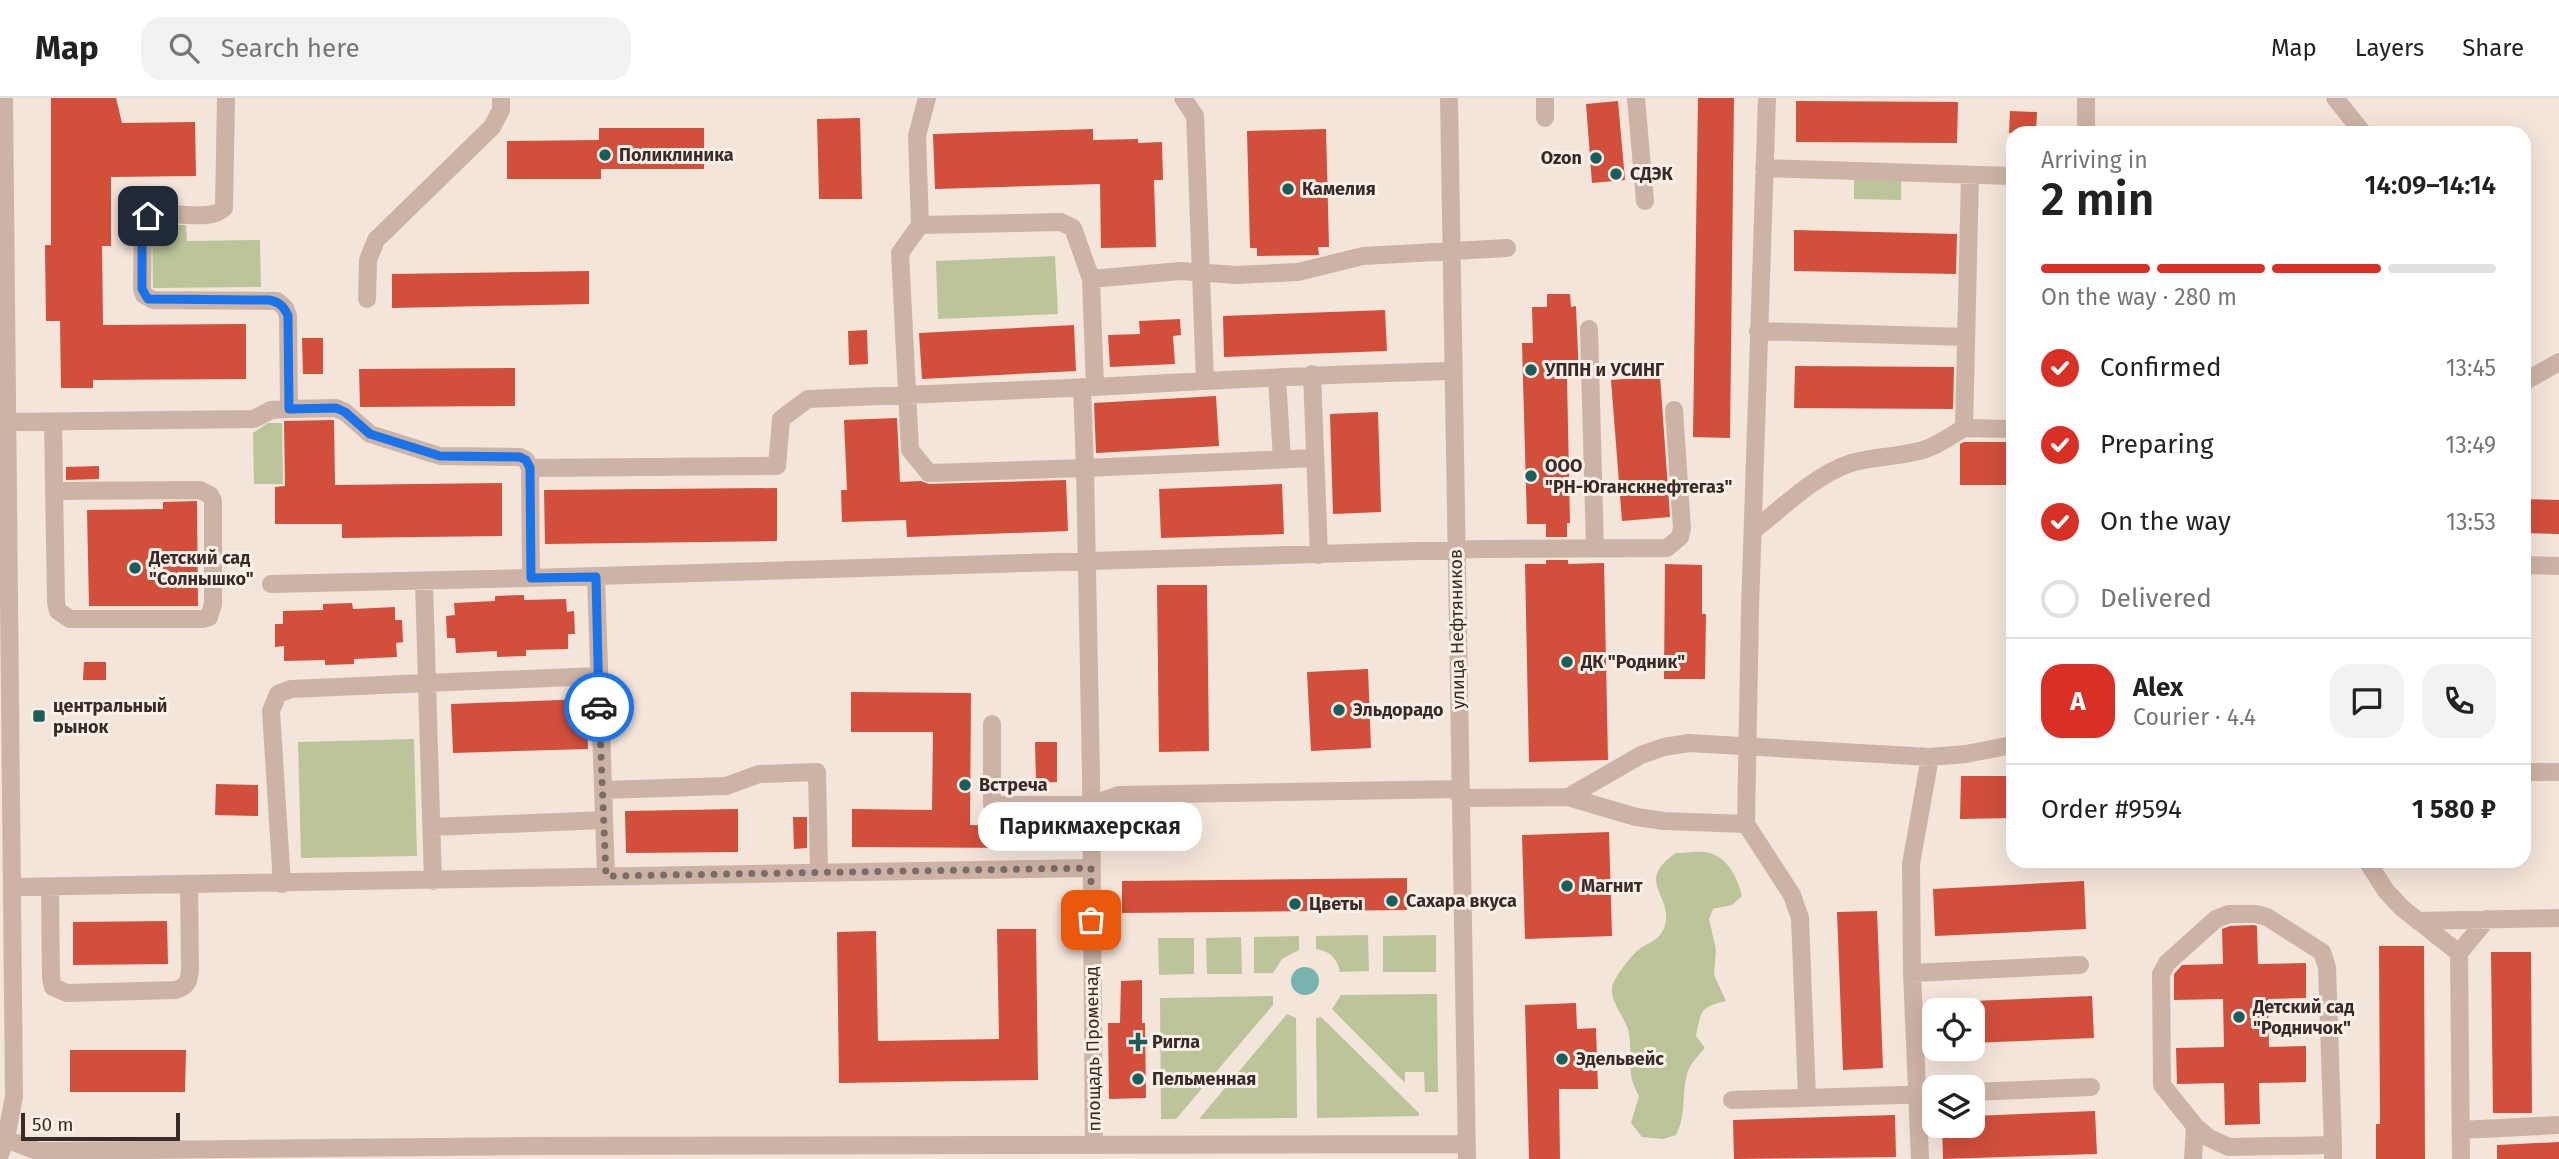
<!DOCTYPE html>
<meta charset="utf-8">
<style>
body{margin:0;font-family:"Fira Sans",sans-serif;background:#f2f2f2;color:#222;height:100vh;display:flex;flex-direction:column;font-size:26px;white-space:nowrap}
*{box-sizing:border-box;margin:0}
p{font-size:23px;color:#767676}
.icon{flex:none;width:38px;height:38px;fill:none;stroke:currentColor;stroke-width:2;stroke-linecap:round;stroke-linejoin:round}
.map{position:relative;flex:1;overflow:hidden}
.drawer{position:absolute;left:2006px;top:28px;width:525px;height:742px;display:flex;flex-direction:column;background:#fff;border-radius:21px;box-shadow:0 7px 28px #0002}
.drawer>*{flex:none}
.buttons{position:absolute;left:1922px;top:900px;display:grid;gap:14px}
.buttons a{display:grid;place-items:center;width:63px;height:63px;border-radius:14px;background:#fff;box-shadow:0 7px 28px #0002;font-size:35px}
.scale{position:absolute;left:21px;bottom:18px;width:159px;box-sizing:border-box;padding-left:7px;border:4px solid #382b27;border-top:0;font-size:19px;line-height:24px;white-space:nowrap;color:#382b27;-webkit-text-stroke:5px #fbf0e7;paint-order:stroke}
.pin{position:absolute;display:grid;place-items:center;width:60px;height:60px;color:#fff;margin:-30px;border-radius:14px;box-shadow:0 4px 10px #0006}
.courier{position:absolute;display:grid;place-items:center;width:70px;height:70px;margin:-35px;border:5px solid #1a73e8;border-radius:50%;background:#fff;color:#222;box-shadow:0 2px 9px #0007}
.bubble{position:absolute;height:49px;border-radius:21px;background:#fff;box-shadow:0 7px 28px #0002;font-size:23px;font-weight:600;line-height:49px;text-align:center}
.headline em{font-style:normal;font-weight:600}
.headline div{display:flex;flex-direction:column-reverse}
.headline{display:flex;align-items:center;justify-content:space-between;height:119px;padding:0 35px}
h1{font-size:46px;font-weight:600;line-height:52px}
.bar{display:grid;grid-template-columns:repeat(4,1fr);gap:10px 7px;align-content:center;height:84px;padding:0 35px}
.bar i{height:9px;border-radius:5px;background:#e0e0e0}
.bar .active{background:#d93025}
.bar p{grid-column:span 4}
.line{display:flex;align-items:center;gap:18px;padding:0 35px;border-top:2px solid #e0e0e0}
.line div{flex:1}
.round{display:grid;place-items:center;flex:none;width:74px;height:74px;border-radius:21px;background:#f2f2f2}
ol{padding:0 35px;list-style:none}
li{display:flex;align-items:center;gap:21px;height:77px}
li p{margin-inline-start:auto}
li .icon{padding:7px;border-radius:50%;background:#d93025;color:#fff;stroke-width:4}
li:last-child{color:#767676}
li i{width:38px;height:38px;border:4px solid #e0e0e0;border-radius:50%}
header{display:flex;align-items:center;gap:42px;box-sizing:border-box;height:98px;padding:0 35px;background:#fff;border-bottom:2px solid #e0e0e0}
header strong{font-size:33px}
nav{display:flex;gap:38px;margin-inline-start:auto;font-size:24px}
.search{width:490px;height:63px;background:#f2f2f2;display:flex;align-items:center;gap:18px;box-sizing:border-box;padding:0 24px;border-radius:21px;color:#767676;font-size:26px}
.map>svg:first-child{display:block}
</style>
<header>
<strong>Map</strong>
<div class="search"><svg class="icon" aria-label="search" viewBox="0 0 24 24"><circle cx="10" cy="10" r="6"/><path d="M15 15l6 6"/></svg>Search here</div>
<nav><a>Map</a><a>Layers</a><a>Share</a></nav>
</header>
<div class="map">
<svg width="2559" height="1061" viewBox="0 0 2559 1061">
<rect width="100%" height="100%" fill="#f4e5da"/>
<!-- green -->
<path fill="#bbc599" d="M1854 79 1901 80V102L1854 101Z
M152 127H186L187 143 260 142 261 189 153 190Z
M1055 158 1058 216 938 221 936 163Z
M268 325H282L283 386H254L253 335Z
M414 641 417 758 301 760 298 644Z
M1676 755C1686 755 1700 752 1710 755 1729 761 1738 781 1742 798L1732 807 1713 811 1709 821 1716 852 1714 877 1726 903C1700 909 1701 913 1696 938L1705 950C1699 957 1691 965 1688 973 1681 994 1687 1017 1676 1037L1663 1041 1642 1039 1631 1025 1639 998C1625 975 1633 959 1629 935 1625 916 1603 899 1616 880 1621 871 1629 861 1636 854 1646 844 1658 845 1664 830 1676 797 1632 785 1676 755Z
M1368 837 1369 873 1340 874C1337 860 1330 853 1316 851V838Z
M1436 837V874H1383V838Z
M1299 838V852L1282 861 1273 875H1254V839Z
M1241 839 1242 876H1207L1206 840Z
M1158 840H1194V876L1159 877Z
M1437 896 1438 994H1425L1424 974H1405V985L1332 911 1341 897Z
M1273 898V907L1176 1021H1161L1160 900Z
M1287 916 1296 920 1297 1020 1199 1021Z
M1321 919 1419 1015V1018L1317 1020 1316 920Z"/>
<!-- water -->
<path fill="#77b4b0" d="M1291 883a14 14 0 1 1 28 0a14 14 0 1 1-28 0Z"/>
<!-- building -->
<path fill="#d14f3b" d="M51 0H116L122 25 195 24 196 78 111 79V148H102L103 227 246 226V281L93 282V290H61L60 223H46L45 147H51Z
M1698 0H1734L1730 340 1693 339Z
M1618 3 1625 82 1592 85 1586 6Z
M1796 3 1958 4 1957 45 1796 44Z
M2010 13 2037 14 2036 35H2009Z
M860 20 862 101H819L817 21Z
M599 30H704V71H601V81H507V43L599 42Z
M1093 31V42L1138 41V45L1162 44 1163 82H1154L1156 149 1101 150 1100 86 935 91 933 36Z
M1326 31 1329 149H1318L1319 157 1257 158V150H1250L1247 33Z
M1794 132 1957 136 1956 176 1794 173Z
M589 173V206L392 210V176Z
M1547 196H1570L1571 209 1576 208 1579 280H1567L1570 425H1567V439H1546V426H1527L1522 245H1533L1532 209H1547Z
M1385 212 1387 253 1224 259 1223 218Z
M1180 221 1181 237 1173 238 1175 266 1110 269 1108 237 1140 236 1139 223Z
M1074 227 1076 273 922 281 919 235Z
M867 232 868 266 849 267 848 233Z
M302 240H323V276H303Z
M1795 268 1954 269 1953 311 1794 310Z
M515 270V308L360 309 359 271Z
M1660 278 1670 419 1622 423 1611 282Z
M1216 298 1219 348 1096 355 1094 305Z
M1378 314 1381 414 1333 416 1330 316Z
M897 320 900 384 921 383 929 386 1066 382 1068 433 907 439 906 422 842 424 841 392H847L844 322Z
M334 322 335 387 502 385V438L342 440V426H275V389L285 388 284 323Z
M1964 344H2012V387H1960V346Z
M99 368V381L66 382V369Z
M1282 386 1284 436 1161 440 1159 391Z
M777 390V443L545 446 544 392Z
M2524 401 2559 402V436L2524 435Z
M197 403 198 508H89L87 412 163 411V404Z
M1546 462H1568V466L1604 465 1608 662 1529 664 1525 466H1546Z
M1665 466 1702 467V516H1706L1705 581H1664Z
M1157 487H1207L1209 653 1159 654Z
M524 497V502L566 501 567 514 574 513 575 536H568V551L526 552V558L497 559V553L456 555 455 540H447L446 518 455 517 454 505 495 503V498Z
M352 505 353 511 395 509V522H402L403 544 396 545 397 559 354 561V566L325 567V562L284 563V548L275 549V526H283V513L323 512V506Z
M84 564H106V582H83Z
M1368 571 1371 650 1311 653 1307 574Z
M851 594 971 595 970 727 1020 728V750L852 749V711L932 712 933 634H851Z
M586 601 588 651 453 655 451 606Z
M1035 644H1057V684L1036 685Z
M1961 678H2012V720L1960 721Z
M216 686 258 687V718L215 717Z
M738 711V754L626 755 625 713Z
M793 719H807V750L794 751Z
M1032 725H1057V744H1032Z
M1609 734 1612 838 1525 841 1522 737Z
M1407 780V812L1122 815V783Z
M2084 783 2086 831 1935 838 1933 791Z
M1877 813 1883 970 1843 972 1837 814Z
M167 823 168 866 73 867V824Z
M2254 827 2257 828 2258 866 2306 865V900L2268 901 2269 949 2306 948V984L2259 985 2260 1026 2225 1027 2224 985 2177 986 2176 950 2224 949 2223 901 2174 902V876L2182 867 2223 866 2222 831 2230 828Z
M997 831H1036L1038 982 839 985 837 834 876 833 878 943 999 941Z
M2379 848H2424L2425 1061H2376V1026H2380Z
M2491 854H2531L2532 1015H2493Z
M1142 882V925H1145L1146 1000 1109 1001 1108 925H1120L1121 883Z
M2092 898 2094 940 1972 945V903Z
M1576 905 1577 931 1596 930 1598 991H1559L1560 1061H1529L1525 907Z
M70 952H186L185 994H70Z
M2095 1013 2097 1056 1943 1061 1942 1027H1972V1018Z
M1895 1017 1896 1059 1734 1061 1733 1022Z
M2559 1044V1061H2497V1047Z"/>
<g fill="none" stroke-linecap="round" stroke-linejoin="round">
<!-- minor -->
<path stroke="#cdb3a5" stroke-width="18" d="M927 0 917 38 920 127 1061 124 1073 130 1091 181 1180 173 1237 177 1298 174 1363 158 1507 150
M1183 0 1195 18 1205 283
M1449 0 1467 1061
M1545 0V20
M1636 0 1645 103
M2335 0 2363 35
M2086 35V0
M1764 70 2012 78
M1970 77 1964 330 2012 331
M920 127 900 155 910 352 929 375 1085 370 1082 289
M1091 181 1095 289C1215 282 1334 276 1454 273
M367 201 368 162 376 142 492 29 501 12V0
M1589 231 1595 450
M1758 233 1966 239
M1312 276 1319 457
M1277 280 1282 361
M2524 284 2559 264
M6 324 254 321 271 312 289 311 288 218 285 210 277 203 153 202 144 197 142 191 143 122C163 107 207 127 224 110L226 0
M53 324 56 504 58 513 70 521H203L209 519 213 506V403L210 397 200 392 54 393
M530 370 777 368 781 321 808 301 1095 289
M1753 433C1783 409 1815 377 1851 365 1875 358 1902 359 1926 351 1940 346 1952 337 1964 330
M2524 467 2559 468
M596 479 606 778
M531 480 1482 451 1667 450 1680 439 1682 430 1674 312
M271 486 531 480 530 370 526 362 520 359 440 358 370 336 345 314 336 310 289 311
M992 626V707H1091L1119 697 1460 691
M2524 674H2559
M603 692 726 688 759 676 817 674 819 773
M1568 699 1636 719 1664 723 1746 726 1792 797 1800 820 1807 999
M1460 700 1568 699 1641 657 1664 649 1689 645 1930 659 1966 656 2012 647
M1746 726 1750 511 1767 0
M431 729 604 722
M2367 763 2386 793 2402 810 2459 855
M433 783 427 585 598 578
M282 786 271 613 278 596 291 591 427 585 424 484
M13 789 1091 770
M50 789 51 880 53 889 67 895 176 892C188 888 189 883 190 871L189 787
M2418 823 2559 820
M1912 875 2080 867
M1972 994 2091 989
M1732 1002 1934 996
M2461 1032 2559 1027
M6 1041 37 1053H52L527 1048 1467 1046
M1094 1047 1091 676 1085 370 1315 360
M0 1056 6 1041 14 998 4 0
M1920 1061 1912 875 1911 766 1930 659
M2193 1061 2195 1028
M2333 1061V1047L2327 869 2322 854 2267 819 2256 816H2229L2216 821 2167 865 2161 876 2162 987 2195 1028 2209 1040 2229 1049 2333 1047
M2461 1061 2459 855 2487 821"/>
</g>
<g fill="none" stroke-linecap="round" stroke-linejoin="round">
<!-- done -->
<path stroke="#7a6c66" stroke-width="7" stroke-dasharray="0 12.6" d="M599 609 606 778 1091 770V822"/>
<!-- route -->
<path stroke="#1a73e8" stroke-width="9" d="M148 118 142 126V191L148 201 269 202C279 204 284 208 288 218L289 311 336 310 345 314 370 336 440 358 520 359 526 362 530 370 531 480 596 479 599 609"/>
</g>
<!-- markers -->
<g fill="#195e5b" stroke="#fbf0e7" stroke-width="2.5">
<circle cx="605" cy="57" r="7"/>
<circle cx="1596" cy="60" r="7"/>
<circle cx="1616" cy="76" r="7"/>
<circle cx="1288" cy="91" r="7"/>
<circle cx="1531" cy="272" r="7"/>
<circle cx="1531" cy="378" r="7"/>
<circle cx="135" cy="470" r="7"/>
<circle cx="1567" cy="564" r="7"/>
<circle cx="1339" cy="612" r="7"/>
<rect x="32" y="611" width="14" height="14" rx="3.5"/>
<circle cx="965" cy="687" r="7"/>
<circle cx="1567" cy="788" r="7"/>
<circle cx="1392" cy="803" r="7"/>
<circle cx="1295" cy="806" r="7"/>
<circle cx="2239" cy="919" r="7"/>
<path d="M1134.5 933.5h7v7h7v7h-7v7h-7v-7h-7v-7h7z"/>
<circle cx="1562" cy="961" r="7"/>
<circle cx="1138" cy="981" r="7"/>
</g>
<g text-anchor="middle" stroke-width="6" stroke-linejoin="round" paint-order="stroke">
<!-- poi labels -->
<g font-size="18" font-weight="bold" fill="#382b27" stroke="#fbf0e7" text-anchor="start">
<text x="619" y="63">Поликлиника</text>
<text x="1582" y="66" text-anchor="end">Ozon</text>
<text x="1630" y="82">СДЭК</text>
<text x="1302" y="97">Камелия</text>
<text x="1545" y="278">УППН и УСИНГ</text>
<text x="1545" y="374">ООО<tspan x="1545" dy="21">"РН-Юганскнефтегаз"</tspan></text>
<text x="149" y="466">Детский сад<tspan x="149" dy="21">"Солнышко"</tspan></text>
<text x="1581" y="570">ДК "Родник"</text>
<text x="53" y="614">центральный<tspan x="53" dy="21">рынок</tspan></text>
<text x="1353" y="618">Эльдорадо</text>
<text x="979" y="693">Встреча</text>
<text x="1581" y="794">Магнит</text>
<text x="1406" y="809">Сахара вкуса</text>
<text x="1309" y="812">Цветы</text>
<text x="2253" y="915">Детский сад<tspan x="2253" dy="21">"Родничок"</tspan></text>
<text x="1152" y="950">Ригла</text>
<text x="1576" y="967">Эдельвейс</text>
<text x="1152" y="987">Пельменная</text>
</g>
<!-- street labels -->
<g font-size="18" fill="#382b27" stroke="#fbf0e7">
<text transform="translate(1457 531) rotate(-91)" y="6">улица Нефтяников</text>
<text transform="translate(1093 951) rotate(-91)" y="6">площадь Променад</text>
</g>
</g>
</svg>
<div class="buttons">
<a><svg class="icon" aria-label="locate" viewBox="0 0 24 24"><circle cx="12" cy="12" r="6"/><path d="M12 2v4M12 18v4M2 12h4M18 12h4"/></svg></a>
<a><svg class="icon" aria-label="layers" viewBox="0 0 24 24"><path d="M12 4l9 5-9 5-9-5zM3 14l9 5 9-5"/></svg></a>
</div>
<div class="scale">50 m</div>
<div class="pin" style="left:1091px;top:822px;background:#ea580c"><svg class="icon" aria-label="bag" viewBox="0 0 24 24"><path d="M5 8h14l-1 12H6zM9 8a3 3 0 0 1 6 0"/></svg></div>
<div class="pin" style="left:148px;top:118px;background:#1f2937"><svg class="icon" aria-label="home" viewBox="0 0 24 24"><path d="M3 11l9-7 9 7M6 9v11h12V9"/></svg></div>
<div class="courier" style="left:599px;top:609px"><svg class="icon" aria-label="car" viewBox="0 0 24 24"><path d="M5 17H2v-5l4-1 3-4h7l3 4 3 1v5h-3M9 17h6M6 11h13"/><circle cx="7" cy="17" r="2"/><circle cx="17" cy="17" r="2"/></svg></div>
<div class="bubble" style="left:978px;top:704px;width:224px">Парикмахерская</div>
<section class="drawer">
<div class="headline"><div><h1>2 min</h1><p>Arriving in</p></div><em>14:09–14:14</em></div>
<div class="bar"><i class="active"></i><i class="active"></i><i class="active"></i><i></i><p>On the way · 280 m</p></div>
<ol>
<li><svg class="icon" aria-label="check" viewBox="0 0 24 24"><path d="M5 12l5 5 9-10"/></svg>Confirmed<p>13:45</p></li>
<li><svg class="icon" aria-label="check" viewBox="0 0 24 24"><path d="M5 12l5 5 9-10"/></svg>Preparing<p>13:49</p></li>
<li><svg class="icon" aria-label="check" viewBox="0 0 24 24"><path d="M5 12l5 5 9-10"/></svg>On the way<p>13:53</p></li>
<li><i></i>Delivered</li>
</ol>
<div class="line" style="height:126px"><b class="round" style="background:#d93025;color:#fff">A</b><div><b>Alex</b><p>Courier · 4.4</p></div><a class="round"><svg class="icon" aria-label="chat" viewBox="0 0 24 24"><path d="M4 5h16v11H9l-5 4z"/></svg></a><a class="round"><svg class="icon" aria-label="phone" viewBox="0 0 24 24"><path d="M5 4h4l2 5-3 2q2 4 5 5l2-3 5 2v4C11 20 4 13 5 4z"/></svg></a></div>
<div class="line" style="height:91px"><div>Order #9594</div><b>1 580 ₽</b></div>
</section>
</div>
